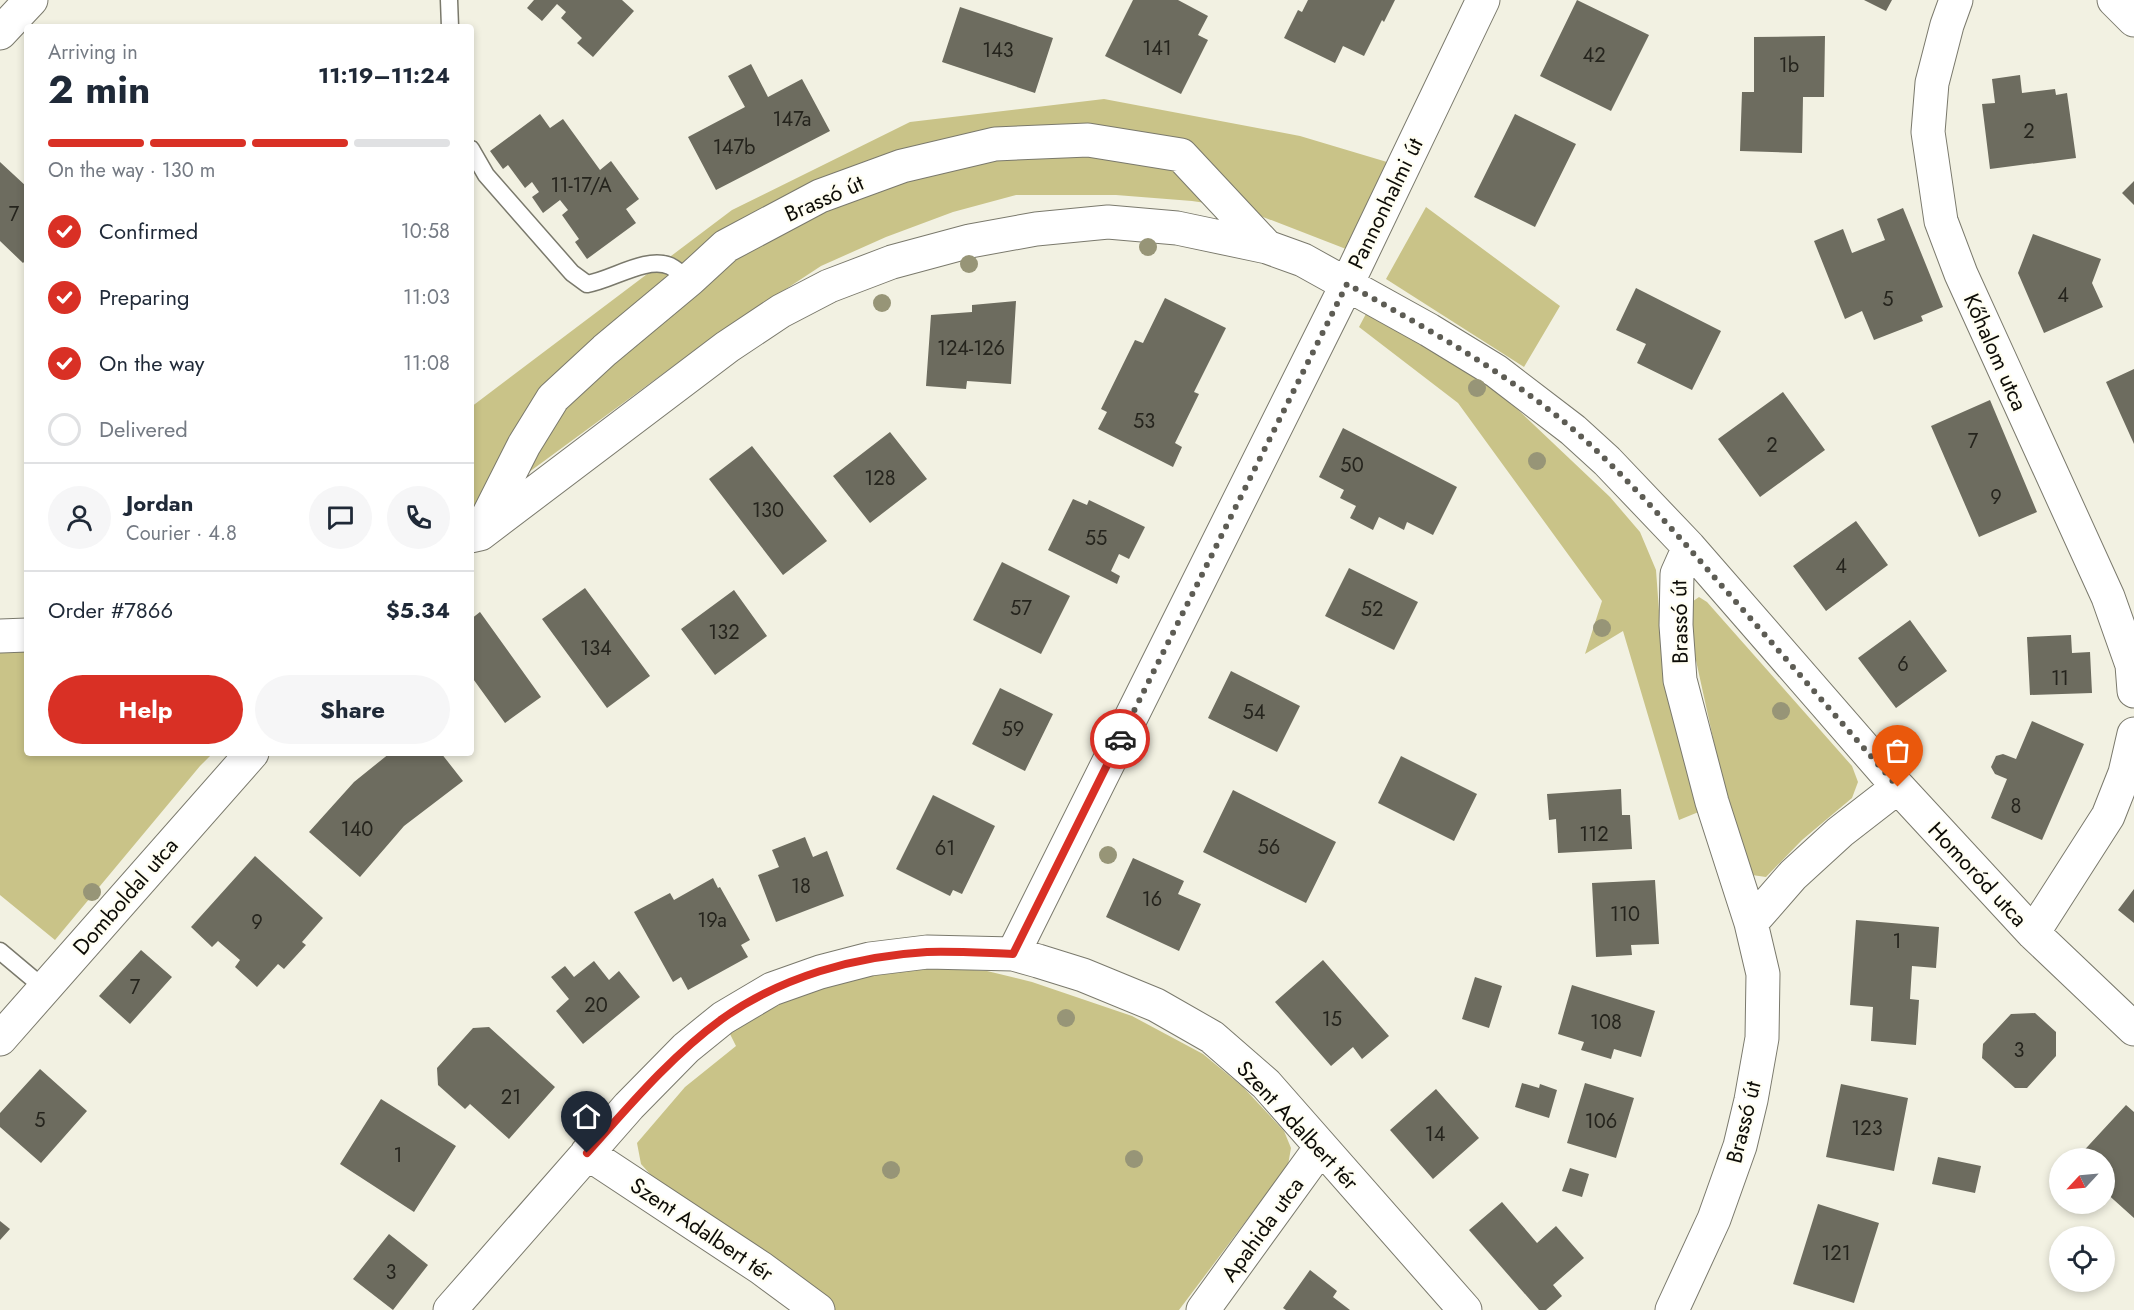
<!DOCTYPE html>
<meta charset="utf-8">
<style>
body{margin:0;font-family:Jost,sans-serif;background:#f6f6f7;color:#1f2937;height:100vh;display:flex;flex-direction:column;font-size:22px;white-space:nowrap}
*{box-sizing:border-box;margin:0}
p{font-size:20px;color:#747a83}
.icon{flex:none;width:33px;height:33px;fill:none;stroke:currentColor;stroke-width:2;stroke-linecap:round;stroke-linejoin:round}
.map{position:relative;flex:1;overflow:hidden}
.side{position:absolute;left:24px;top:24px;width:450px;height:732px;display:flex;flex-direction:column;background:#fff;border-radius:6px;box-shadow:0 3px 9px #0003}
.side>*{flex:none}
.needle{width:39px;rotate:244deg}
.buttons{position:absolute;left:2049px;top:1148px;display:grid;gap:12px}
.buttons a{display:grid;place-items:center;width:66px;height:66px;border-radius:50%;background:#fff;box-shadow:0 3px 9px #0003;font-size:30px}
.pin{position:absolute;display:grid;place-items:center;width:51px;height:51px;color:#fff;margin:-62px -26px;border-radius:50% 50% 50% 0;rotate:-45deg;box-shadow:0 0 6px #0007}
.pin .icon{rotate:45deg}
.courier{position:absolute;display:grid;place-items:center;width:60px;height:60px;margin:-30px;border:4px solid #d93025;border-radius:50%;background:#fff;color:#222;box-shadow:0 2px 8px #0007}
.headline em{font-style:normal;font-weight:700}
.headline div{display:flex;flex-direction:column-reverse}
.headline{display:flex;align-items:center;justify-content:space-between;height:102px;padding:0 24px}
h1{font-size:39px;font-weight:700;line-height:45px}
.bar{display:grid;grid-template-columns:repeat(4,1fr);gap:9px 6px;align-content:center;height:72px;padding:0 24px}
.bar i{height:8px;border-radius:4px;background:#e0e1e3}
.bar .current{background:#d93025}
.bar p{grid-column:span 4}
.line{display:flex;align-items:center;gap:15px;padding:0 24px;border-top:2px solid #e0e1e3}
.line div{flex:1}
.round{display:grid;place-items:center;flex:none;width:63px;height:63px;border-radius:32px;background:#f6f6f7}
ol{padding:0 24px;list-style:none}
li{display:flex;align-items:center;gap:18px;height:66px}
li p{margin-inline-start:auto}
li .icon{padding:6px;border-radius:50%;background:#d93025;color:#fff;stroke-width:4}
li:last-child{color:#747a83}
li i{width:33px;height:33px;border:3px solid #e0e1e3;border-radius:50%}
.cta{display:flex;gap:12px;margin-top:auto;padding:12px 24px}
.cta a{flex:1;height:69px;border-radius:36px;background:#d93025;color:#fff;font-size:24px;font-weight:700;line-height:69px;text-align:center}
.cta a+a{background:#f6f6f7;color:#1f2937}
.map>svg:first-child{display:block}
</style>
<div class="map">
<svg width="2134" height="1310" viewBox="0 0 2134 1310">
<rect width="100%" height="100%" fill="#f2f1e2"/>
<!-- green -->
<path fill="#c9c388" d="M1104 99 1300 136 1387 162 1346 249 1240 208 1192 201 1116 195H1016L953 212 886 237 821 266 713 337 495 497 471 506V407L732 210 910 122Z
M1426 207 1560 306 1524 367 1386 279Z
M1368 310 1494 387 1610 497 1640 532 1656 570 1661 638 1701 811 1679 820 1623 631 1585 654 1602 601 1458 403 1359 327Z
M1699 597 1707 602 1852 766 1858 782 1852 798 1802 840 1766 877 1752 875 1729 811 1688 624 1689 604Z
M27 650V753H213L200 766 55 940 0 895V652Z
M946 968 987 971 1032 982 1132 1016 1203 1054 1243 1087 1284 1131 1291 1148 1288 1165 1179 1310H834L668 1194 641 1164 637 1143 685 1087 736 1046 729 1032 778 1002 859 975 899 970Z"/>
<!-- building -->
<path fill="#6d6c5f" d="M534 0H622L634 11 593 57 577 43 582 38 561 18 566 12 557 4 542 21 527 8Z
M1133 0H1178L1208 16 1198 35 1208 40 1181 94 1105 56Z
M1308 0H1395L1384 22 1382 20 1364 56 1343 46 1335 63 1284 38 1298 10 1302 12Z
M1577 0 1649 35 1611 111 1540 76Z
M1864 0H1892L1886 11Z
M960 7 1053 38 1035 93 942 62Z
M1825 36 1824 97H1803L1802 153 1740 151 1742 92H1754V37Z
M751 64 768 97 802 79 830 131 716 190 688 137 745 107 728 76Z
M2020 75 2022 93 2055 89 2056 95 2067 93 2076 158 1990 169 1982 104 1995 103 1992 79Z
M540 114 550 128 563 119 600 170 611 161 639 199 626 209 636 223 587 259 575 242 579 239 562 215 568 210 560 200 543 213 532 197 539 192 532 182 525 188 508 165 503 169 490 151Z
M1515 114 1576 144 1535 227 1474 197Z
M0 162 27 187V259L23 263 0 241Z
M2134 181V205L2122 193Z
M1903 208 1943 307 1921 316 1923 321 1874 340 1862 311 1845 319 1814 241 1843 229 1852 253 1885 240 1877 219Z
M2033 234 2101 259 2092 283 2103 307 2044 333 2018 273Z
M1636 288 1721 331 1692 390 1637 363 1646 344 1616 330Z
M1165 298 1226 328 1194 392 1199 394 1175 443 1182 447 1173 467 1098 429 1107 412 1101 409 1135 340 1143 343Z
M1016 301 1011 384 967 381 966 389 926 386 931 315 972 312V305Z
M2134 369V444L2106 382Z
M1783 392 1825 450 1760 497 1718 439Z
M1990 400 2037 512 1979 537 1931 426Z
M1343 428 1457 487 1433 535 1407 522 1404 530 1379 517 1373 530 1350 518 1356 506 1340 498 1344 490 1319 477Z
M890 432 927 479 870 523 833 476Z
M752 446 827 541 783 575 709 479Z
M1073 499 1087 505 1089 500 1145 527 1129 559 1119 554 1111 571 1120 576 1117 584 1048 550Z
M1856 521 1888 565 1826 611 1793 566Z
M1002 562 1070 596 1041 654 973 620Z
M1349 568 1418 602 1394 650 1325 616Z
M585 588 650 676 607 708 542 619Z
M734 590 767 636 715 675 681 629Z
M480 612 541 697 505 723 471 676V619Z
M1910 620 1947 671 1896 708 1858 658Z
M2071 635 2072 653 2090 652 2092 693 2030 695 2027 637Z
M1231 671 1300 706 1277 752 1208 718Z
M1000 688 1053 714 1025 771 972 744Z
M2032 721 2084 744 2042 840 1991 818 2007 779 1995 774 1991 767 1996 756 2003 754 2016 759Z
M390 753H441L463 781 404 826 360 877 309 832 354 782Z
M1401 756 1477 794 1454 841 1378 803Z
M1621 789 1622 815H1630L1632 849 1558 853 1556 819 1549 820 1547 794Z
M1233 790 1336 842 1306 903 1203 852Z
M933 795 995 826 962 894 953 890 950 896 896 869Z
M805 837 813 857 827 851 844 896 776 922 758 875 779 867 772 850Z
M255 856 323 918 302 942 306 945 284 969 278 964 257 987 235 967 240 960 218 941 212 947 191 927Z
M1133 858 1184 881 1178 894 1201 904 1179 951 1106 917Z
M713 878 718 888 720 887 750 940 741 945 748 957 688 990 681 977 673 982 634 912 670 893 674 900Z
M1655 880 1659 944 1631 945 1632 955 1596 957 1592 883Z
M2134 889V923L2118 910Z
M1856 920 1939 927 1936 968 1912 966 1910 999 1919 1000 1916 1045 1871 1041 1873 1007 1850 1005Z
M141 950 172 977 130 1024 99 996Z
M1323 960 1389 1036 1362 1059 1353 1047 1331 1066 1275 1002Z
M594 961 609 980 619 971 640 997 583 1044 556 1011 569 999 551 977 565 966 574 977Z
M1475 977 1502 986 1489 1028 1462 1019Z
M1572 985 1655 1011 1641 1057 1614 1049 1611 1059 1581 1050 1584 1042 1558 1034Z
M2035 1013 2056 1032V1056L2027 1088H2015L1982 1058 1983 1044 2011 1014Z
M489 1027 555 1087 509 1139 470 1104 465 1109 438 1085 437 1068 473 1028Z
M40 1069 87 1111 41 1163 0 1127V1113Z
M1522 1083 1539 1088 1540 1084 1557 1090 1549 1118 1515 1107Z
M1585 1083 1634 1098 1616 1158 1567 1143Z
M1841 1084 1908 1098 1894 1171 1826 1157Z
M1436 1089 1479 1138 1433 1179 1390 1130Z
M381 1099 456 1146 414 1212 340 1164Z
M2126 1105 2134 1112V1218L2104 1191V1158H2077Z
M1938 1157 1981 1166 1975 1193 1932 1184Z
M1570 1168 1589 1174 1582 1197 1562 1191Z
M1502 1202 1537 1243 1556 1226 1584 1258 1553 1285 1562 1296 1546 1310H1539L1469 1230Z
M1818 1204 1879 1223 1854 1303 1793 1284Z
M0 1221 10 1229 0 1240Z
M389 1234 428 1265 393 1310 353 1279Z
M1310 1270 1337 1291 1333 1297 1350 1310H1286L1283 1308Z"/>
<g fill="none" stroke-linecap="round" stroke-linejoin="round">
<!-- service casing -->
<g stroke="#7a796c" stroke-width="19">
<path id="service" d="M449 0 450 27
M471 149 486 175 572 273 587 284C612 280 646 256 670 266 676 269 683 275 689 280
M0 951 44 988"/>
</g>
<!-- minor casing -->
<g stroke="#7a796c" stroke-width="35">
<path id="minor" d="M1956 0 1947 25 1932 83 1928 132 1941 221 1961 274 2108 597 2132 665 2134 691
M2114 0 2134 20
M0 33 31 0
M483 526 524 445 553 398 605 350 689 280 726 246 820 196 902 166 995 144 1088 140 1181 155 1267 247
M471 536 480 534 727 347 781 311 829 286 892 262 970 241 1036 229 1108 222 1177 228 1267 247 1303 260 1429 330 1496 371 1573 430 1607 461 1689 547 1677 574 1676 625 1680 680 1712 802 1751 923 1763 974 1762 1038 1751 1100 1740 1146 1714 1219 1672 1310
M1689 547 1898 787 2033 933 2134 1029
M0 636 27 635
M1751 923 1793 875 1840 832 1898 787
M2033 933 2108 816 2125 773 2134 734
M1013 954 1347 284 1483 0
M0 1039 252 753
M587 1153 761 1268 818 1310
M450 1310 629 1106 686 1048 723 1018 772 989 820 972 870 959 927 952 1013 954 1038 961 1083 975 1156 1005 1212 1037 1266 1084 1465 1310
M1203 1310 1321 1147"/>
</g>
<!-- service -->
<use href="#service" stroke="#fff" stroke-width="16"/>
<!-- minor -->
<use href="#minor" stroke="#fff" stroke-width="33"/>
</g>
<!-- trees -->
<g fill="#979577">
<circle cx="1148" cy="247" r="9"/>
<circle cx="969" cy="264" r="9"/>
<circle cx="882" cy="303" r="9"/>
<circle cx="1477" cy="388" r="9"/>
<circle cx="1537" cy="461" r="9"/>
<circle cx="1602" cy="628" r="9"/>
<circle cx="1781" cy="711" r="9"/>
<circle cx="1108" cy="855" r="9"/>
<circle cx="92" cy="892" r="9"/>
<circle cx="1066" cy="1018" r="9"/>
<circle cx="1134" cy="1159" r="9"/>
<circle cx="891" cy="1170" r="9"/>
</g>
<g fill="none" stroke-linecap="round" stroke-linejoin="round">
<!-- done -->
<path stroke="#5d5c54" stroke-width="6" stroke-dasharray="0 10.8" d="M1120 739 1347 284C1426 328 1506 372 1575 431 1628 478 1675 532 1722 586 1781 653 1839 720 1898 787"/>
<!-- route -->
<path stroke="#d93025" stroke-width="8" d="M587 1153C629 1106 671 1056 722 1019 781 977 855 956 927 952 955 951 984 953 1013 954L1120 739"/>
</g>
<g text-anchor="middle" stroke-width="4.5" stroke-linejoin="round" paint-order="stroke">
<!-- number labels -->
<g font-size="20" fill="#25241d">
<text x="1157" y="55">141</text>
<text x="998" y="57">143</text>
<text x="1594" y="62">42</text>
<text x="1789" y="72">1b</text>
<text x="792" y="126">147a</text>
<text x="2029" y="138">2</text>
<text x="734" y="154">147b</text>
<text x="581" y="192">11-17/A</text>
<text x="14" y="221">7</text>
<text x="2063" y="302">4</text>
<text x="1888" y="306">5</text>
<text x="971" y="355">124-126</text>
<text x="1144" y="428">53</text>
<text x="1973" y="448">7</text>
<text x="1772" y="452">2</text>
<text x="1352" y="472">50</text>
<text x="880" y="485">128</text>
<text x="1996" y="504">9</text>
<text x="768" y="517">130</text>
<text x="1096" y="545">55</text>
<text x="1841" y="573">4</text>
<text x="1021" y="615">57</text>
<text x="1372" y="616">52</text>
<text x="724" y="639">132</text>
<text x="596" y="655">134</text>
<text x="1903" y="671">6</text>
<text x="2060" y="685">11</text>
<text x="1254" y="719">54</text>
<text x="1013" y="736">59</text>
<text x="2016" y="813">8</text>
<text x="357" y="836">140</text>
<text x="1594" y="841">112</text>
<text x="1269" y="854">56</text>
<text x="945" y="855">61</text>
<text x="801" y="893">18</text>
<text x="1152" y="906">16</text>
<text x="1625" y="921">110</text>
<text x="712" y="927">19a</text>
<text x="257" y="929">9</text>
<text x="1897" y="948">1</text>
<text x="135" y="994">7</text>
<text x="596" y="1012">20</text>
<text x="1332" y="1026">15</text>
<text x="1606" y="1029">108</text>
<text x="2019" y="1057">3</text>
<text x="511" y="1104">21</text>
<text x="40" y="1127">5</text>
<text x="1601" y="1128">106</text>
<text x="1867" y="1135">123</text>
<text x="1435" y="1141">14</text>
<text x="398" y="1162">1</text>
<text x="1836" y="1260">121</text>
<text x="391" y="1279">3</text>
</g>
<!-- street labels -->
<g font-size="22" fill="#0d0c07" stroke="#fffef2">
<text transform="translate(824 198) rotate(-24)" y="8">Brassó út</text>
<text transform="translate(1385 203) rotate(-64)" y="8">Pannonhalmi út</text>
<text transform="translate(1996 352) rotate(66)" y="8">Kőhalom utca</text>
<text transform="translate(1679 622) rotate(-91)" y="8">Brassó út</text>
<text transform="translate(1978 874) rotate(47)" y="8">Homoród utca</text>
<text transform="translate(125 896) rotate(-49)" y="8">Domboldal utca</text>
<text transform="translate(1743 1122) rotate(-76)" y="8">Brassó út</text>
<text transform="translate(1298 1125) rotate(47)" y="8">Szent Adalbert tér</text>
<text transform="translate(702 1229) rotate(34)" y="8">Szent Adalbert tér</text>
<text transform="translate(1262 1229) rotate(-54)" y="8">Apahida utca</text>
</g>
</g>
</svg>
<div class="buttons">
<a><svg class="needle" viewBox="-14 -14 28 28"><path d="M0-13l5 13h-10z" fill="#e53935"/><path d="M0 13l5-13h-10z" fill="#747a83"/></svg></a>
<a><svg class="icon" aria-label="locate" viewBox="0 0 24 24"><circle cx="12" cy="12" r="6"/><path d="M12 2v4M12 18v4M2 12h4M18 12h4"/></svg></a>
</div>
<div class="pin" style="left:1898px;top:787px;background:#ea580c"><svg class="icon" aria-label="bag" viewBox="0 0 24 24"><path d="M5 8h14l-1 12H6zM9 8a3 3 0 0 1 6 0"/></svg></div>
<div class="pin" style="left:587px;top:1153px;background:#1f2937"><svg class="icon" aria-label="home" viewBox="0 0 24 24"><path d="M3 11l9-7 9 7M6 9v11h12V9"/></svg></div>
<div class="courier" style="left:1120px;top:739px"><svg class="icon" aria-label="car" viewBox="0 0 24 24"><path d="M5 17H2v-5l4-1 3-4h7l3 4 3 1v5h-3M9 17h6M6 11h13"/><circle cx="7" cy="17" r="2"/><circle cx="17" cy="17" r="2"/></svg></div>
<section class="side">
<div class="headline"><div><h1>2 min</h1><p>Arriving in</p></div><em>11:19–11:24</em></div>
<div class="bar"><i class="current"></i><i class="current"></i><i class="current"></i><i></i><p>On the way · 130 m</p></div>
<ol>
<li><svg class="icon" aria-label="check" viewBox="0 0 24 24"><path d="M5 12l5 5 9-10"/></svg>Confirmed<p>10:58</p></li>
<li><svg class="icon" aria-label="check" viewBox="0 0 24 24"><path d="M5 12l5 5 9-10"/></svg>Preparing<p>11:03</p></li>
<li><svg class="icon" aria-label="check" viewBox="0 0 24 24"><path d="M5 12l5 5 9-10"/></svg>On the way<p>11:08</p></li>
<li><i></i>Delivered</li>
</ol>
<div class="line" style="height:108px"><a class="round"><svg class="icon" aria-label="person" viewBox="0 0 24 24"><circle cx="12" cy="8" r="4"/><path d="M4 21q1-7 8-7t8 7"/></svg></a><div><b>Jordan</b><p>Courier · 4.8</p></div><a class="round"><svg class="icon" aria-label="chat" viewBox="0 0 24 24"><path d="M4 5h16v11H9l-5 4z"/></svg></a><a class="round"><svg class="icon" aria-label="phone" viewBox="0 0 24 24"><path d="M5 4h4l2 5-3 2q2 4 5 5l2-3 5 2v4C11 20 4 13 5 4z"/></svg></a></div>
<div class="line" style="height:78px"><div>Order #7866</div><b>$5.34</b></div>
<div class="cta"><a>Help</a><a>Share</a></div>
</section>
</div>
